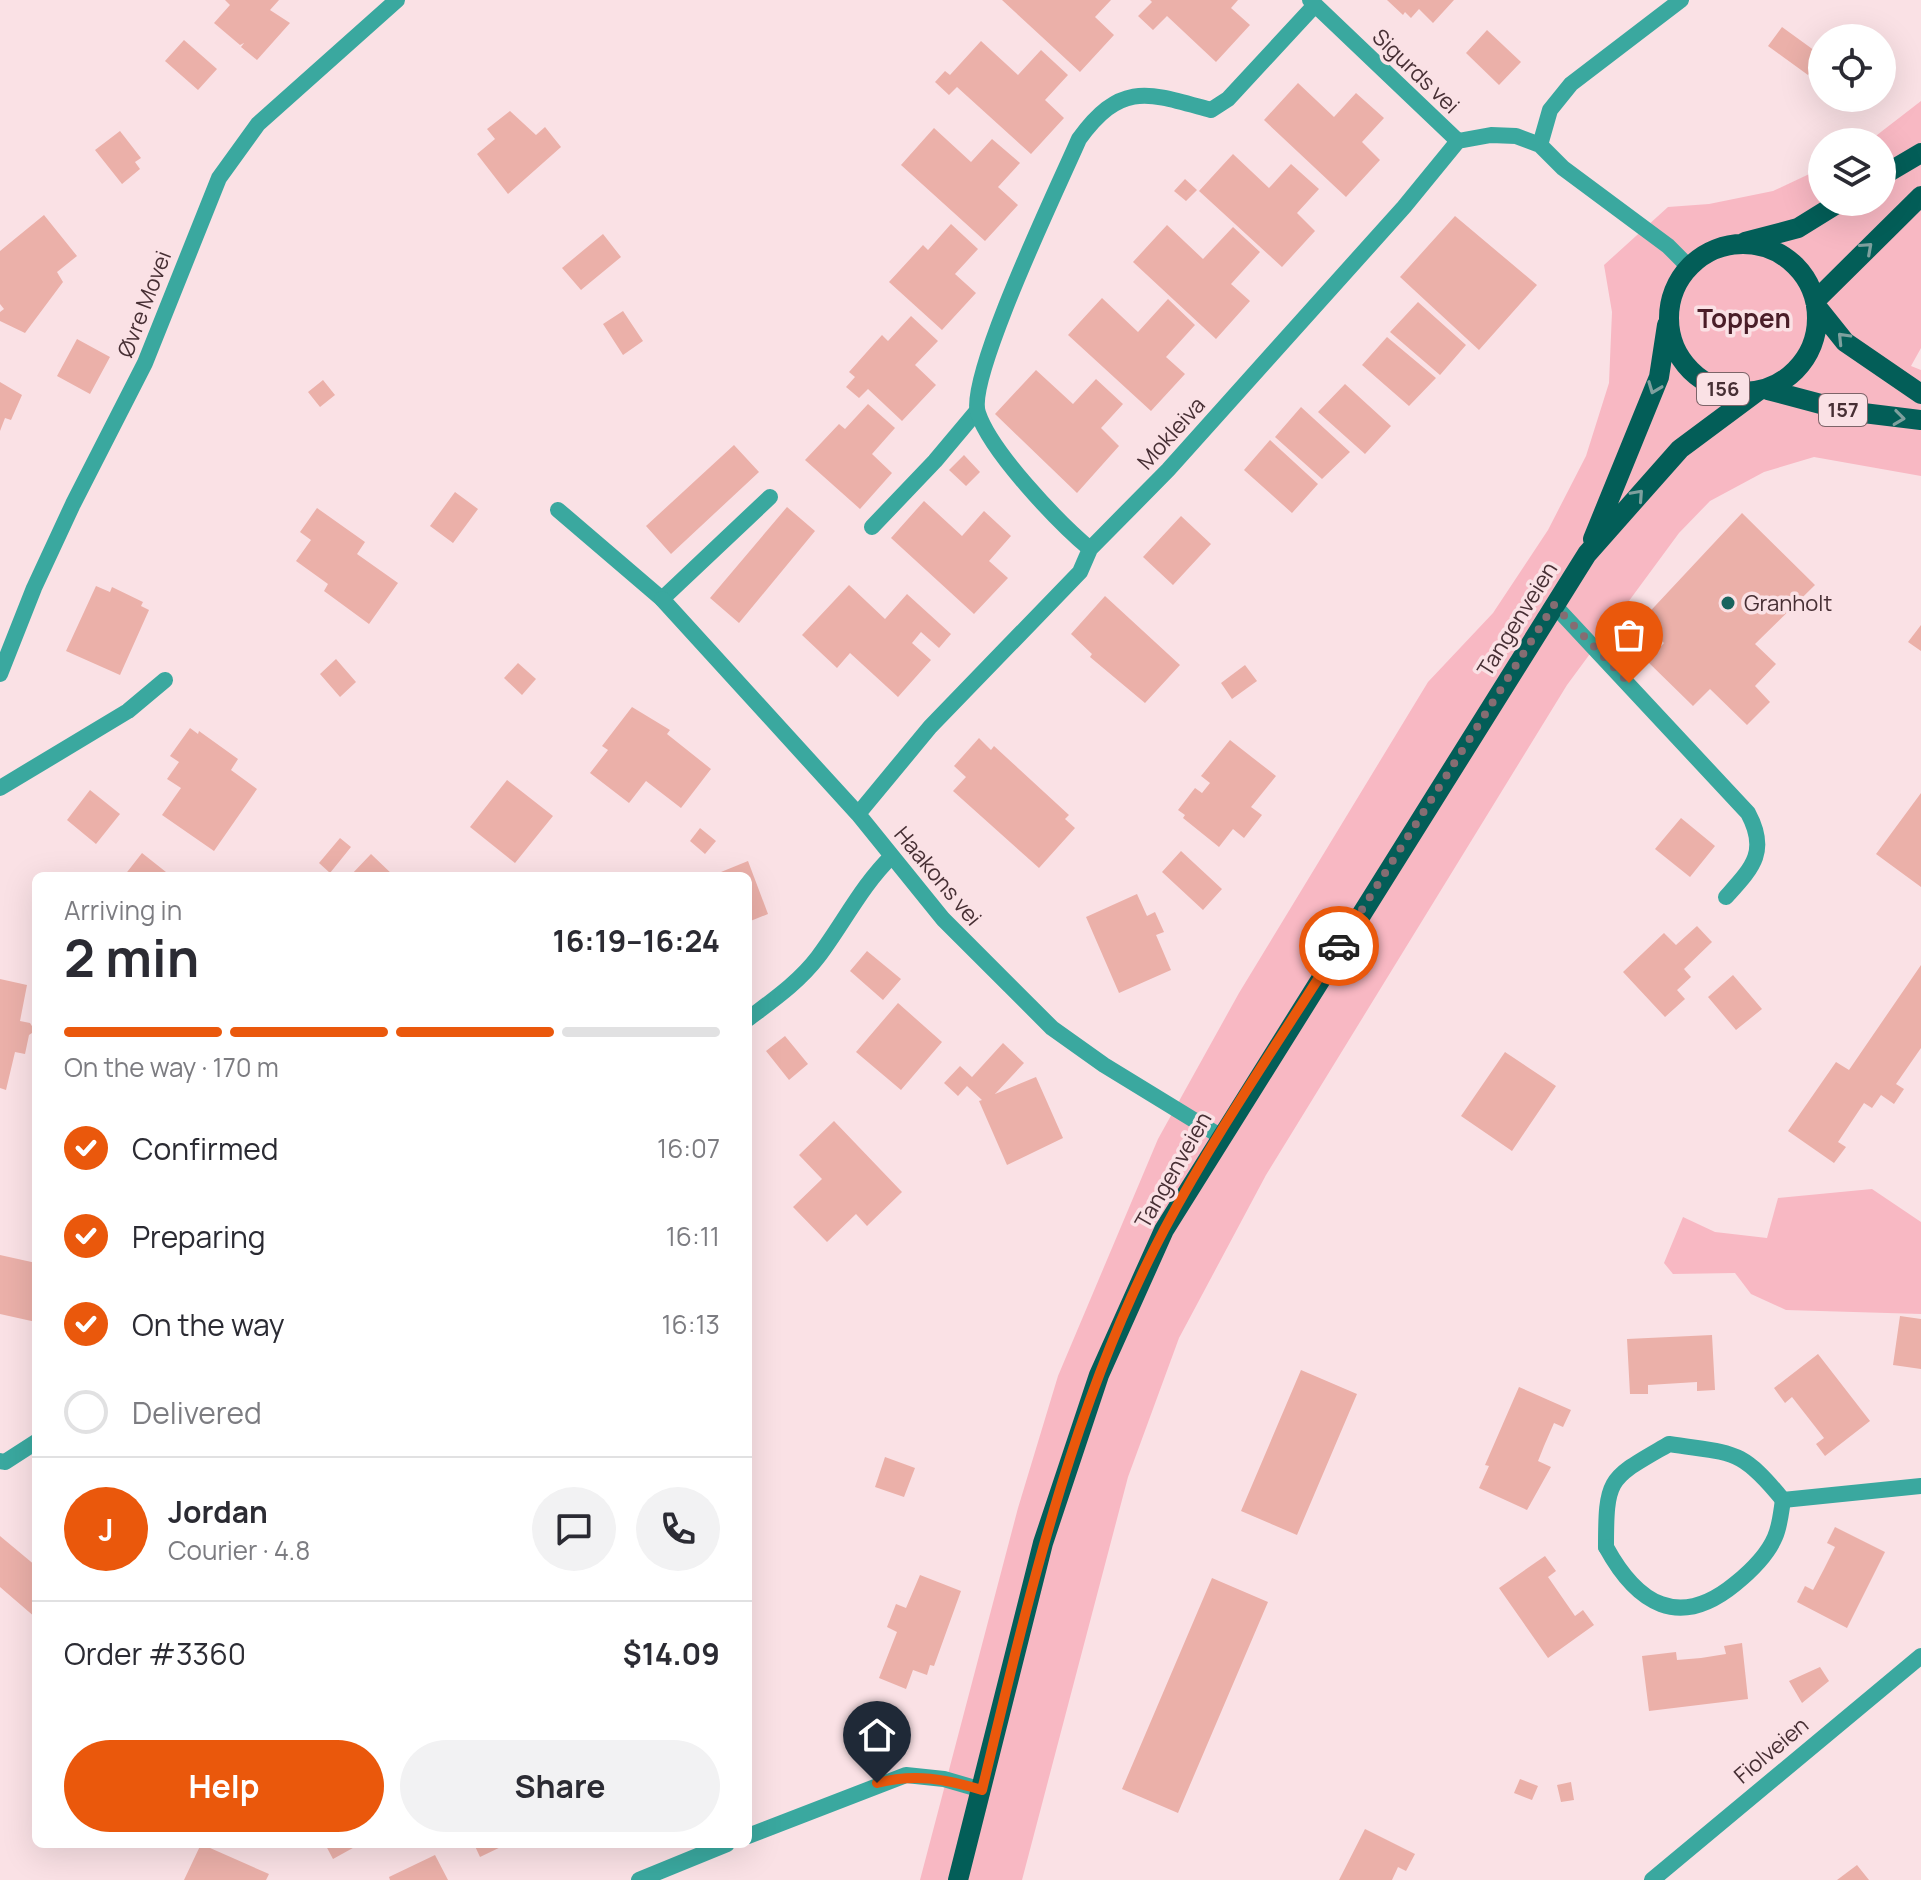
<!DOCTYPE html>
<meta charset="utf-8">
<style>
body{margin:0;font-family:Manrope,sans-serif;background:#f2f2f3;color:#2b2b33;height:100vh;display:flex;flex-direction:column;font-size:30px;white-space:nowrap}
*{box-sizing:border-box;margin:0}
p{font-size:26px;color:#7c7c81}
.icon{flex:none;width:44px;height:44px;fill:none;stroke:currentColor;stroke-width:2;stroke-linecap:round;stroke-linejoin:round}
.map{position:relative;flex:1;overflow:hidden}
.sheet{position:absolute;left:32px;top:872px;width:720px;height:976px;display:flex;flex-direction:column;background:#fff;border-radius:12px;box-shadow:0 8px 32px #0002}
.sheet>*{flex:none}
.controls{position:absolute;left:1808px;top:24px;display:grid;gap:16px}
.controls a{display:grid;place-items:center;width:88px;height:88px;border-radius:50%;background:#fff;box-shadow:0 8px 32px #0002;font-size:40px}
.pin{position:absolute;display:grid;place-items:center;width:68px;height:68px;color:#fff;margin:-82px -34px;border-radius:50% 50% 50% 0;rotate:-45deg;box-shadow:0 0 8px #0007}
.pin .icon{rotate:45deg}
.courier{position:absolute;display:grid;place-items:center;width:80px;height:80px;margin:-40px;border:6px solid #ea580c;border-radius:50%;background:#fff;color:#222;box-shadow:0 2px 10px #0007}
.headline em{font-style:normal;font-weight:700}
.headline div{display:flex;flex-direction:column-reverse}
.headline{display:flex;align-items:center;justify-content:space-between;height:136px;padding:0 32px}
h1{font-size:52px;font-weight:700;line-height:60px}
.bar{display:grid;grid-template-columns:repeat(4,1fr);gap:12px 8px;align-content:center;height:96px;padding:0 32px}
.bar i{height:10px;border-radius:6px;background:#e1e1e2}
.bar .active{background:#ea580c}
.bar p{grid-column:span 4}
.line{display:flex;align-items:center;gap:20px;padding:0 32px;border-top:2px solid #e1e1e2}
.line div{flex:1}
.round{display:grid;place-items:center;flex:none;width:84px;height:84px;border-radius:42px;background:#f2f2f3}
ol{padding:0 32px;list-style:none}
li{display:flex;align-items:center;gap:24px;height:88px}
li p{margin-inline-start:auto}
li .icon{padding:8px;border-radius:50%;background:#ea580c;color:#fff;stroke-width:4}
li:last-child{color:#7c7c81}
li i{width:44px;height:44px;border:4px solid #e1e1e2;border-radius:50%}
.primary-button{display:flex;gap:16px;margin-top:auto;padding:16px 32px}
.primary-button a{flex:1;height:92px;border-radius:48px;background:#ea580c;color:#fff;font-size:32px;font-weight:700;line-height:92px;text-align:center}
.primary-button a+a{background:#f2f2f3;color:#2b2b33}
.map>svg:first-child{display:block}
</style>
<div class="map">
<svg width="1921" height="1880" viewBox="0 0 1921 1880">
<rect width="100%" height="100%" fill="#fae1e5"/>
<!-- green -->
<path fill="#f8b8c3" d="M1921 101V348L1911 366 1921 370V476L1814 457 1764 472 1710 501 1679 533 1567 685 1266 1175 1179 1338 1128 1477 1022 1880H920L1018 1508 1058 1376 1158 1139 1239 993 1428 682 1493 613 1548 530 1586 456 1609 383 1612 312 1604 265 1668 207 1709 204 1773 191 1822 168V202H1882V142H1868Z
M1872 1189 1921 1222V1314L1786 1310 1751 1294 1735 1273 1673 1274 1664 1263 1683 1217 1715 1232 1767 1238 1778 1198Z"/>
<!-- building -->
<path fill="#ebb0a9" d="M225 0H279L270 10 290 23 257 60 241 47 244 43 240 45 214 23 230 5Z
M1002 0H1111L1095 17 1114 35 1080 72Z
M1150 0H1238L1231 8 1250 25 1216 62 1167 16 1153 30 1138 16 1152 2Z
M1387 0H1454L1433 23 1419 9 1411 18 1405 12 1403 15Z
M1782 27 1822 56 1808 75 1768 46Z
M1487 30 1521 62 1499 85 1466 53Z
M184 40 217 69 198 90 165 61Z
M981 41 1018 75 1041 50 1068 75 1045 100 1064 118 1031 154 957 87 949 95 935 82 945 71 950 75Z
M1298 83 1334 117 1356 93 1384 118 1362 142 1380 160 1346 197 1264 120Z
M510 111 536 135 545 127 561 147 508 194 477 154 495 139 487 129Z
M934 128 971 162 992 139 1020 163 998 187 1018 205 985 241 901 165Z
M120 131 141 158 135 162 140 169 122 184 95 150Z
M1233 154 1269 188 1291 164 1319 189 1297 213 1315 231 1282 267 1199 191Z
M1185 179 1197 190 1186 201 1174 191Z
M44 215 77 256 57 272 63 282 25 333 0 321V312L4 309 0 304V251Z
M1455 216 1537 285 1479 350 1400 277Z
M951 224 978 249 955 274 976 293 942 330 889 282 923 245 928 250Z
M1167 225 1203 259 1233 227 1260 252 1231 284 1250 301 1216 339 1133 262Z
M603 234 621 257 581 290 562 268Z
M1102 298 1138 332 1168 299 1195 325 1166 357 1185 374 1151 411 1068 335Z
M1418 302 1466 345 1440 375 1390 332Z
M623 311 643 341 623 355 603 324Z
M911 316 938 341 915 365 936 385 902 421 868 389 859 398 846 387 855 377 849 372 882 335 888 341Z
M1387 337 1436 378 1409 406 1362 365Z
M77 339 110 357 90 394 57 376Z
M1036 370 1073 404 1096 379 1123 404 1101 428 1119 446 1077 493 995 414Z
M323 380 335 395 320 407 308 392Z
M0 382 22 395 11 420 5 418 0 431Z
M1345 384 1391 426 1365 454 1318 412Z
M868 404 895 428 872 454 892 473 860 509 805 460 839 424 845 429Z
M1301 407 1350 452 1322 479 1275 437Z
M1270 440 1318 484 1292 513 1244 470Z
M734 445 759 472 671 554 646 526Z
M964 455 980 472 966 486 949 470Z
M455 492 478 509 453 543 430 526Z
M924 501 962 536 984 511 1011 536 989 561 1008 578 974 614 891 538Z
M787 507 815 531 739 623 710 598Z
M317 508 365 542 357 554 398 583 369 624 324 591 328 584 296 561 311 540 300 532Z
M1742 513 1815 585 1755 644 1776 664 1755 686 1770 702 1747 725 1710 689 1693 706 1647 661 1664 643 1641 621Z
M1181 516 1211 544 1173 585 1143 557Z
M849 585 885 619 907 594 951 634 939 648 921 632 912 643 931 660 898 697 850 653 837 668 802 635Z
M96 586 110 592 112 587 143 602 141 606 149 610 120 675 66 651Z
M1105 596 1180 665 1145 703 1090 657 1092 654 1071 634Z
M1921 625V651L1908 642Z
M336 659 356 682 340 697 320 674Z
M518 663 536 679 522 695 504 678Z
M1245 665 1257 681 1232 699 1221 683Z
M632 707 670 730 667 734 711 769 681 808 646 781 629 803 590 773 608 750 602 746Z
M190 728 198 734 199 731 238 759 231 770 257 789 214 851 162 815 181 788 167 779 179 762 170 756Z
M979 738 991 750 994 746 1069 815 1065 819 1075 828 1039 868 953 791 966 777 954 766Z
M1230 740 1276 776 1251 807 1262 815 1244 838 1233 829 1219 847 1183 818 1185 815 1178 810 1195 788 1202 793 1210 783 1201 776Z
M507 780 553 816 515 863 470 827Z
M90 790 120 814 96 844 67 820Z
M1921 793V887L1876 854Z
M1681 818 1715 846 1690 877 1655 849Z
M700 828 716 841 705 854 690 841Z
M340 838 351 847 330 873 319 863Z
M1181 851 1222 889 1203 910 1162 872Z
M142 853 171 876H124Z
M371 854 394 876H350Z
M748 861 768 914 748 922V876H722L721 872Z
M1137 894 1147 916 1155 912 1164 932 1156 935 1171 970 1119 993 1086 917Z
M1697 926 1712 942 1684 969 1691 977 1677 990 1685 999 1665 1017 1623 972 1664 933 1676 945Z
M867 951 901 979 883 1000 850 971Z
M1921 965V1048L1896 1084 1904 1089 1894 1104 1881 1095 1872 1108 1864 1103 1838 1142 1846 1147 1834 1163 1788 1131 1836 1062 1849 1070Z
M1733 975 1762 1009 1736 1030 1708 997Z
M0 979 27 985 20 1021 30 1023 35 1031 29 1035 25 1054 15 1052 6 1090 0 1088Z
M898 1003 942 1042 901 1090 856 1052Z
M785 1036 808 1064 789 1080 766 1051Z
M1003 1043 1024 1063 995 1094 1036 1077 1063 1138 1007 1165 979 1101 982 1100 967 1086 958 1096 944 1083 960 1066 972 1077Z
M1505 1052 1556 1086 1512 1151 1461 1116Z
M834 1121 902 1192 867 1226 856 1214 827 1242 793 1207 822 1179 799 1155Z
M0 1255 36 1263V1322L0 1314Z
M1900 1316 1921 1319V1369L1893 1365Z
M1712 1335 1715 1390 1697 1391V1382L1648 1385V1394H1630L1627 1339Z
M1818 1354 1870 1421 1825 1456 1816 1444 1824 1438 1792 1397 1785 1403 1774 1388Z
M1301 1370 1357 1394 1297 1535 1241 1511Z
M1519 1387 1571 1410 1563 1427 1554 1423 1544 1446 1538 1461 1551 1467 1527 1510 1479 1488 1489 1466 1485 1465Z
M885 1457 915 1468 904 1497 875 1487Z
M1835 1527 1885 1552 1847 1628 1797 1602 1805 1586 1813 1590 1824 1569 1835 1547 1827 1543Z
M0 1536 36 1566V1618L0 1587Z
M1545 1556 1556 1571 1548 1577 1575 1616 1583 1610 1594 1625 1548 1658 1499 1588Z
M920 1575 961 1591 934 1666 930 1665 927 1675 913 1670 906 1689 879 1678 897 1632 887 1627 896 1604 906 1608Z
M1212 1578 1268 1602 1178 1813 1122 1789Z
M1742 1643 1748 1699 1649 1711 1642 1656 1676 1652 1677 1660 1701 1658 1726 1654 1724 1646Z
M1820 1667 1829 1681 1802 1703 1789 1681Z
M1520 1779 1538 1786 1532 1800 1514 1793Z
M1571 1782 1574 1800 1561 1802 1557 1785Z
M1365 1829 1415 1854 1406 1871 1398 1867 1392 1880H1339Z
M201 1844 269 1874 266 1880H184Z
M325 1844H360L333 1859Z
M474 1844H507L480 1857Z
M435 1855 448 1880H390L389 1877Z
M1857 1865 1869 1880H1837Z"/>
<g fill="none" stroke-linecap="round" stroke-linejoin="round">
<!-- service -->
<path stroke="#3aa89f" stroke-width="16" d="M558 510 662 599 770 497
M872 527 935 461 977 411
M1554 605 1748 813C1769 852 1752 868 1726 897
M0 788 128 711 165 680
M1606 1547C1606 1476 1609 1479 1669 1444 1733 1454 1740 1447 1783 1500L1921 1486"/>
<!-- minor -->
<path stroke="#3aa89f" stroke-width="16" d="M1310 0 1458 141
M1540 145 1550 110 1571 84 1681 0
M1090 549C1058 522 991 452 978 413 966 378 1060 183 1079 139 1122 80 1149 93 1211 110L1228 99 1315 5
M662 599 858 814 943 919 1052 1028 1104 1065 1220 1136
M0 674 34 588 73 504 145 363 219 178 258 124 397 0
M858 814 930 727 1080 572 1090 549 1168 470 1404 207 1458 141 1491 135 1516 136 1540 145 1563 168 1668 246 1689 267
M748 1019C773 1000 799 982 818 957 843 924 862 885 892 856
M0 1461 5 1462 36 1442
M1606 1547C1637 1604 1679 1630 1735 1584 1751 1571 1767 1556 1775 1537 1780 1526 1781 1512 1783 1500
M748 1836 906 1775 944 1779 982 1790
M639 1880 727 1844
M1652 1880 1921 1656"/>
<!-- primary -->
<path stroke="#035e58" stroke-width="20" d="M1882 176 1921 153
M1745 242 1798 228 1840 202
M1669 318a74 74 0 1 1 148 0a74 74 0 1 1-148 0Z
M1815 301 1921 196
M1817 307 1845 342 1921 394
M1768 390 1847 411 1921 420
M1593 539 1659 377 1667 325
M958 1880 1043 1543 1099 1375 1164 1230 1587 554 1680 449 1758 391"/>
</g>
<!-- one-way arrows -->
<defs><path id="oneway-chevron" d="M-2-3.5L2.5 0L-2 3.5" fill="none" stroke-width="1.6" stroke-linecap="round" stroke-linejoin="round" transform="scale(2)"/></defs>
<g stroke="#7ea09e">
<use href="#oneway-chevron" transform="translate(1867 248) rotate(-42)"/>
<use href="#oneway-chevron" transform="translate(1843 338) rotate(-134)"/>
<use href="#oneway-chevron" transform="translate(1654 388) rotate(111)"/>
<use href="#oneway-chevron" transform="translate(1899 418) rotate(7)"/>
<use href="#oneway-chevron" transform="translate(1638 495) rotate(-48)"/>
</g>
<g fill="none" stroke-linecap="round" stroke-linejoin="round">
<!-- done -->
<path stroke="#866d72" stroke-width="8" stroke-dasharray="0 14.4" d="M1339 946 1554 605 1629 683"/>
<!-- route -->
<path stroke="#ea580c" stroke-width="10" d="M877 1783C915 1773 945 1779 982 1790 1028 1600 1072 1404 1164 1230 1216 1132 1280 1040 1339 946"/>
</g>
<!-- markers -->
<circle fill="#18645e" stroke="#fae1e5" stroke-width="3" cx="1728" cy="603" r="8"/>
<g text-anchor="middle" stroke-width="7" stroke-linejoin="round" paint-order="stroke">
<!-- shield labels -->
<g fill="#fae1e5" stroke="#7d6469" stroke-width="2">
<rect x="1697" y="373" width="52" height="32" rx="6"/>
<rect x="1819" y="394" width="48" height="32" rx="6"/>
</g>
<g font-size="20" font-weight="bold" fill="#472f34">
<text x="1723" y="396">156</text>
<text x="1843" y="417">157</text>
</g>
<!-- street labels -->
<g font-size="22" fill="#472f34" stroke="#fae1e5">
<text transform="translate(1416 71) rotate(44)" y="8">Sigurds vei</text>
<text transform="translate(144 304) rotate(-69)" y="8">Øvre Movei</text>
<text transform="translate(1171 433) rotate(-48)" y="8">Mokleiva</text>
<text transform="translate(1517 619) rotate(-58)" y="8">Tangenveien</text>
<text transform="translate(938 876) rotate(50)" y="8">Haakons vei</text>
<text transform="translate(1173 1170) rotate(-60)" y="8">Tangenveien</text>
<text transform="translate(1771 1750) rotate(-40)" y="8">Fiolveien</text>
</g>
<!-- poi labels -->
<g font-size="22" fill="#472f34" stroke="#fae1e5" text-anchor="start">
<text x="1744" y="611">Granholt</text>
</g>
<!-- quarter labels -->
<g font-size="26" font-weight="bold" fill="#4a1d28" stroke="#fae1e5">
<text x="1744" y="328">Toppen</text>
</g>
</g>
</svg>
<div class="controls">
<a><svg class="icon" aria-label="locate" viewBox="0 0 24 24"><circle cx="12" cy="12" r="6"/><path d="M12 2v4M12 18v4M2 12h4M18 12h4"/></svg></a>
<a><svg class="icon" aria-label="layers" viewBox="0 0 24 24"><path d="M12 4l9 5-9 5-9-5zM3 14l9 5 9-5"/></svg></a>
</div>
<div class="pin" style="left:1629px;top:683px;background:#ea580c"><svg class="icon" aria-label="bag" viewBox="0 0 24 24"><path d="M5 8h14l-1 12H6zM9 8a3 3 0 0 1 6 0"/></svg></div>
<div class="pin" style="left:877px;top:1783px;background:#1f2937"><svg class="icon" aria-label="home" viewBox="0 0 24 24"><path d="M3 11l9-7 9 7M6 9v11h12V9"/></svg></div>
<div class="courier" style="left:1339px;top:946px"><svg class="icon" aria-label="car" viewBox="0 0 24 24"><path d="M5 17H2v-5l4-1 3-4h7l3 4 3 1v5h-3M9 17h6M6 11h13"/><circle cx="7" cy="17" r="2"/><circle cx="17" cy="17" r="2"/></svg></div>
<section class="sheet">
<div class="headline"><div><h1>2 min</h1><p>Arriving in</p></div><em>16:19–16:24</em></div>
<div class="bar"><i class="active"></i><i class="active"></i><i class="active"></i><i></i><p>On the way · 170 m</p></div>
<ol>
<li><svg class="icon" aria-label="check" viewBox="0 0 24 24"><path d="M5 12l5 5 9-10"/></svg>Confirmed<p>16:07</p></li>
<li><svg class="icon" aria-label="check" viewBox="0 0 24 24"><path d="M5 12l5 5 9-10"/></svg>Preparing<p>16:11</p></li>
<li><svg class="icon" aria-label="check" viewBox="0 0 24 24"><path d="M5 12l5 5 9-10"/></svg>On the way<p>16:13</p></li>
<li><i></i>Delivered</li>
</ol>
<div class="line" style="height:144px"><b class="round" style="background:#ea580c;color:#fff">J</b><div><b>Jordan</b><p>Courier · 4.8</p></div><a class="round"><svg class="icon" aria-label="chat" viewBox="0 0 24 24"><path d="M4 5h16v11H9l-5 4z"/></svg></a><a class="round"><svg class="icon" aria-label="phone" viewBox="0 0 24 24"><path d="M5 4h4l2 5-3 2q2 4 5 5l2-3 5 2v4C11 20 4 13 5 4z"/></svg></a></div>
<div class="line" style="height:104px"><div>Order #3360</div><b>$14.09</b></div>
<div class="primary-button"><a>Help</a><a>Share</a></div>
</section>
</div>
